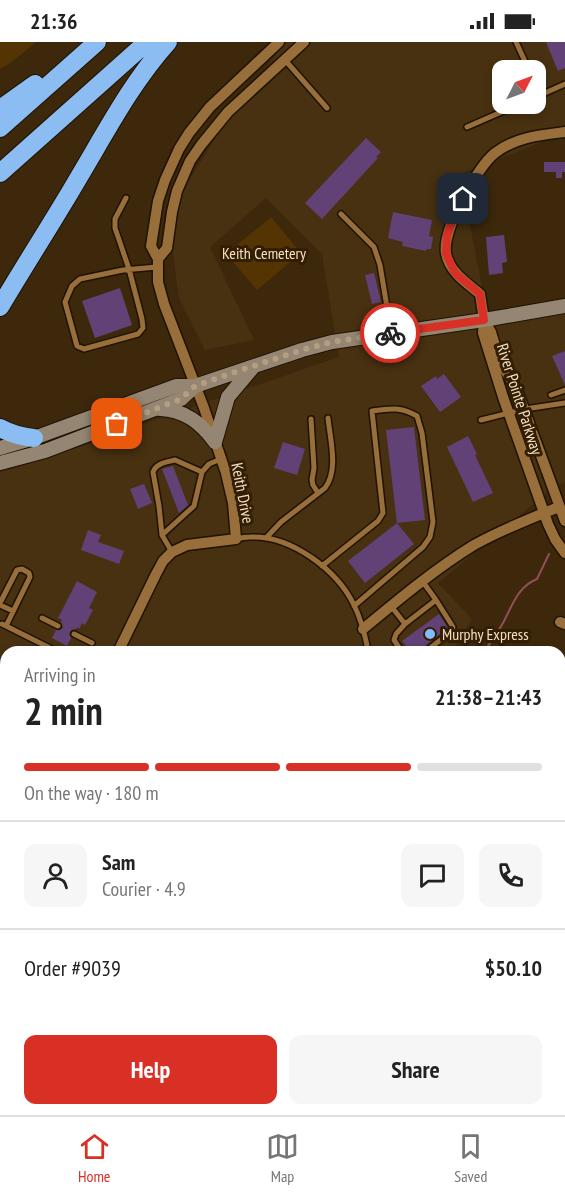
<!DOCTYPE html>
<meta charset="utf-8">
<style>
body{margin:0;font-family:"PT Sans Narrow",sans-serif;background:#f6f6f6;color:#222;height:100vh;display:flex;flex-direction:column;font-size:22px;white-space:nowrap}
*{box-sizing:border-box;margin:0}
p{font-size:20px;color:#767676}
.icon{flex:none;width:33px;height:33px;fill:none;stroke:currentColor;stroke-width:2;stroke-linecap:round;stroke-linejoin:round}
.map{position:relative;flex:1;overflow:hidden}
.panel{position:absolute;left:0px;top:604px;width:566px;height:470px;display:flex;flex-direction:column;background:#fff;border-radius:18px 18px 0 0;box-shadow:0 3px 9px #0003}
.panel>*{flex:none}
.needle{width:39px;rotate:48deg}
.buttons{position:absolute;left:492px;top:18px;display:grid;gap:12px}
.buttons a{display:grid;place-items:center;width:54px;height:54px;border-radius:12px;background:#fff;box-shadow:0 3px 9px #0003;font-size:30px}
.pin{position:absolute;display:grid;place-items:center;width:51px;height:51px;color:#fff;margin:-26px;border-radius:12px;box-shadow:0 3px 9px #0006}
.courier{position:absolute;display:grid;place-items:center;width:60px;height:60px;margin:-30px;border:4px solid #d93025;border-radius:50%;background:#fff;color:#222;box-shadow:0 2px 8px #0007}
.overview em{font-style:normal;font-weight:700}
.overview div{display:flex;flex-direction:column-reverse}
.overview{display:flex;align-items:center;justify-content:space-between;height:102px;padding:0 24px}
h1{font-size:39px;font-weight:700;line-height:45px}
.bar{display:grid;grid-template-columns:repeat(4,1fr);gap:9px 6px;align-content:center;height:72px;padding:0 24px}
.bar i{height:8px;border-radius:4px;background:#e0e0e0}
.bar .selected{background:#d93025}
.bar p{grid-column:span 4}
.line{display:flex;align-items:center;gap:15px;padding:0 24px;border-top:2px solid #e0e0e0}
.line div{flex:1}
.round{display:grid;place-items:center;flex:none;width:63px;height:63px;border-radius:12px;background:#f6f6f6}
.primary-button{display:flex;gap:12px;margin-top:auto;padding:12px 24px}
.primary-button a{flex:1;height:69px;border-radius:12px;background:#d93025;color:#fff;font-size:24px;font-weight:700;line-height:69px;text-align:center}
.primary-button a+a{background:#f6f6f6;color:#222}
.status{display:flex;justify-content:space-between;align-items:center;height:42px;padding:0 30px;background:#fff;direction:ltr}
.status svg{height:16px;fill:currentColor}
.tabs{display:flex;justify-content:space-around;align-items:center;height:84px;border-top:2px solid #e0e0e0;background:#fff;font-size:16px;color:#767676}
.tabs a{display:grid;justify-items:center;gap:3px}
.tabs .selected{color:#d93025}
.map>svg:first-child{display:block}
</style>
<div class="status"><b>21:36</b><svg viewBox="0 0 49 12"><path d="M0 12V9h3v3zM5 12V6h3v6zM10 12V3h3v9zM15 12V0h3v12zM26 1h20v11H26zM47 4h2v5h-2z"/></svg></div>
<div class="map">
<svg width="565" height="1073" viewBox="0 0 565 1073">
<rect width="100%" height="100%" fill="#3d280c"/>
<!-- built -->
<path fill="#483111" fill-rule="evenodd" d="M285 0H565V91L453 135 466 162 488 277 565 268V440L555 444 438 541 472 577 452 610H6V1068H68L64 1073H0V430L16 426 112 394 161 376 339 315 322 212 266 156 210 205 254 298 205 308 179 256 172 205 179 154 220 89ZM502 28H536V62H502Z"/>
<!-- green -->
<path fill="#543402" d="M0 0H36L12 20 0 27Z
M271 175 301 211 257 248 226 212Z
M560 1012H565V1073H64L68 1068H560Z"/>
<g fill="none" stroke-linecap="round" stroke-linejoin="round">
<!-- stream -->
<path stroke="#924d58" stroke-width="2" d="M484 610C489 602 495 595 500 586 512 567 515 546 537 537L549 512
M560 968 565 967
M49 1070 65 1068"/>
</g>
<!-- building -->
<path fill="#614176" d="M546 0H565V26L558 29Z
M366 96 381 110 376 115 378 116 322 177 305 161Z
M544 120H565V130H562V136H556V130H544Z
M393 170 432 178 429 194 433 195 431 207H427L426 209 402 204 403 200 388 196Z
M504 193 507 220 502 221 503 231 489 233 486 195Z
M374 231 381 260 372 262 365 233Z
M120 246 132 283 95 296 82 259Z
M565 309V343L552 314Z
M444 332 461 355 440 370 421 344 436 334 437 337Z
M414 385 425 478 397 481 386 388Z
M468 394 477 412 475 413 493 451 473 460 447 405Z
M283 400 305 407 297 433 274 426Z
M173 424 188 463 179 471 162 427Z
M144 442 152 461 138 467 130 447Z
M397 481 414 502 365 541 348 519Z
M88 488 101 493 98 500 124 509 119 522 81 508Z
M77 539 97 550 89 566 93 568 85 583 82 581 79 587 77 585 76 587 71 588 69 592 71 596 67 604 52 596 56 588H60L63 586 62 582 61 580 62 578 58 576Z
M439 572 448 586 417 610H411L402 599Z"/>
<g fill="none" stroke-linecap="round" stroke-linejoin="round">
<!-- lane casing -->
<g stroke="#1f1203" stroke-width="8">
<path id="lane" d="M516 0 529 28
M285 18 327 66
M536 44 540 53
M536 55 565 42
M467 85 520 62
M126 156 115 177V186L129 227 142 277 143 286 138 292 84 307 77 304 65 260 72 244 80 237 123 228 157 225
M341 172 374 205 380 223 391 289
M551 353 565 348
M311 377 314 426 312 438 313 443 318 451
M481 378 525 367 565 361
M162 493 194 464 202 430
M266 496 281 480 325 446C339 428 330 397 328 376
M236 497C240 496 245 495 250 495 291 493 337 528 354 563 361 577 365 593 368 608
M172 510 162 493 159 464 153 430C156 421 167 420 175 418L202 430 209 422 221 417
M322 524 378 479 383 471 372 369C392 367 399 364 417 374L422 391 433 480 430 495 423 505 354 564
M0 561 17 528 22 527 29 531 30 535 6 584
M0 563 13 569
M391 564 405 582 436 558 423 540
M42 576 58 584
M2 582 58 610
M74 592 92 601
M402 610 394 598 396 592 405 582
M425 610 452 589 453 585 436 558
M0 642 6 631
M0 653 6 657"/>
</g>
<!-- street casing -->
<g stroke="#1f1203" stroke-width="13">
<path id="street" d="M565 90C541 93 516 95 495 111 477 125 442 188 446 211 449 230 467 241 480 252L484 278 483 291 503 355 548 482 555 497 565 511
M158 217 167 206 172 170 177 149 190 119 201 103 228 70 304 0
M484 278 491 290 500 320 517 348 565 479
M560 580 565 582
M363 587C398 558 435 527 474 503 501 488 531 476 559 465
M118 610 156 532 163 519 172 510 187 503 236 497 233 461 226 431 204 366 164 262 158 240V217L151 204 158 159 165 138 179 107 189 91 210 65 279 0
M560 653 565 643
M560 710 565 709
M560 789H565
M0 822 6 814
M560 868 565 867
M0 1036 6 1041
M37 1068 42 1073"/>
</g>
<!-- secondary casing -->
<g stroke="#1f1203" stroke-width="16">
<path id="secondary" d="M160 367C185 368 201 381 215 400
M215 400 228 355 254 324
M0 406 34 396 176 344H195L302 308 332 300 484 278 565 264
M0 421 45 409 181 357 195 344"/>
</g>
<!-- highway casing -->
<g stroke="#1f1203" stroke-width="20">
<path id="highway" d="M0 67 35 42
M0 86 97 0
M0 131 147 0
M0 265C26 221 54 178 79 135 107 88 132 40 168 0
M0 386C11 392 22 395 34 396"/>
</g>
<!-- lane -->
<use href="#lane" stroke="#986f3b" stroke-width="5"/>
<!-- street -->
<use href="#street" stroke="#986f3b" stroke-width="10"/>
<!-- secondary -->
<use href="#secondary" stroke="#948672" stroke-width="14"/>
<!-- highway -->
<use href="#highway" stroke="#8bbcf2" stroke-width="18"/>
</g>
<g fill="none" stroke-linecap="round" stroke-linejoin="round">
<!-- done -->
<path stroke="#b49e82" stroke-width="6" stroke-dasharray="0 10.8" d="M117 382 181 357 195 344 238 329 302 308 332 300 390 291"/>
<!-- route -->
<path stroke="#d93025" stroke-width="8" d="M390 291 484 278 480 252 455 231 446 211 447 194 453 176 463 157"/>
</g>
<!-- markers -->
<circle fill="#82bcfa" stroke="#321e02" stroke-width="2" cx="430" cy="592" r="6"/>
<g text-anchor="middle" stroke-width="6" stroke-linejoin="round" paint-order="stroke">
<!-- park labels -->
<g font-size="16" fill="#f8dec0" stroke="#321e02">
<text x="264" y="217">Keith Cemetery</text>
</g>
<!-- street labels -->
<g font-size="16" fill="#f4ddc2" stroke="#321e02">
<text transform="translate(520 357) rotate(72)" y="6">River Pointe Parkway</text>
<text transform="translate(243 451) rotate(79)" y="6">Keith Drive</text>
</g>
<!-- poi labels -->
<g font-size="16" fill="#f4ddc2" stroke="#321e02" text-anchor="start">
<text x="442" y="598">Murphy Express</text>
</g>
</g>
</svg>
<div class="buttons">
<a><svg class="needle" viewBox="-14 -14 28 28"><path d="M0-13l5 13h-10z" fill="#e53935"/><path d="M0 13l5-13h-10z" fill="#767676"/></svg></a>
</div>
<div class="pin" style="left:117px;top:382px;background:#ea580c"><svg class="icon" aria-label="bag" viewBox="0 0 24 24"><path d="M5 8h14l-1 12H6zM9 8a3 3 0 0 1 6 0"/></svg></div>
<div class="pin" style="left:463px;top:157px;background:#1f2937"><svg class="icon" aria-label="home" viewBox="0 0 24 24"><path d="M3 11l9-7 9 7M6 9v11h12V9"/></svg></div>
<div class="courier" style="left:390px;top:291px"><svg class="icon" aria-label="bike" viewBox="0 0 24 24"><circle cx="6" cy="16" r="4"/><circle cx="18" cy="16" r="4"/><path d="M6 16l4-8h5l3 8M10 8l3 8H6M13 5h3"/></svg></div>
<section class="panel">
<div class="overview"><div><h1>2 min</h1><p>Arriving in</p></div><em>21:38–21:43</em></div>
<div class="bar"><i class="selected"></i><i class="selected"></i><i class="selected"></i><i></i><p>On the way · 180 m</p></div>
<div class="line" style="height:108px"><a class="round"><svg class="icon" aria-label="person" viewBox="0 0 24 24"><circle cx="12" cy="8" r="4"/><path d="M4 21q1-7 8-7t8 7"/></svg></a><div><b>Sam</b><p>Courier · 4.9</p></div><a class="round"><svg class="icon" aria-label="chat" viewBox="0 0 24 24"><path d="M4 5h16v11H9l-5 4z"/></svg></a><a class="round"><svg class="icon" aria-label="phone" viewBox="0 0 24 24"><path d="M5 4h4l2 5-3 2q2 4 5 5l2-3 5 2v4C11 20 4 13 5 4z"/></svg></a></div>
<div class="line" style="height:78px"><div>Order #9039</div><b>$50.10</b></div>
<div class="primary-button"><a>Help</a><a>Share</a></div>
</section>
</div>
<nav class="tabs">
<a class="selected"><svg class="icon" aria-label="home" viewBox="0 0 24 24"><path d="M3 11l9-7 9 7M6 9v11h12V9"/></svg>Home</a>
<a><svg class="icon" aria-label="map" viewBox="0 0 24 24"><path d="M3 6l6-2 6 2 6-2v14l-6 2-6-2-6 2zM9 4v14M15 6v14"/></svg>Map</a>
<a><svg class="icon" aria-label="saved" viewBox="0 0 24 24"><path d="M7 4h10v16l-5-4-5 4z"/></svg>Saved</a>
</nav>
